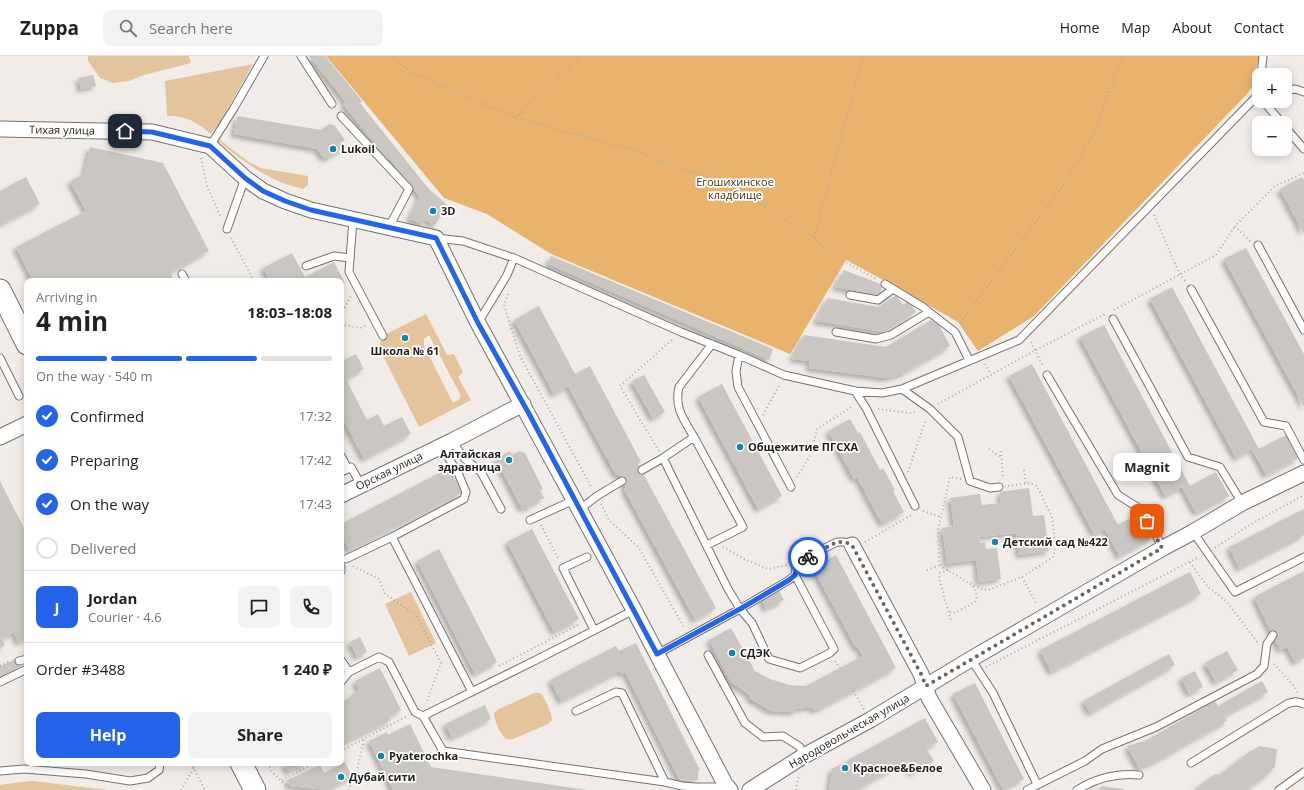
<!DOCTYPE html>
<meta charset="utf-8">
<style>
body{margin:0;font-family:"Open Sans",sans-serif;background:#f2f2f2;color:#222;height:100vh;display:flex;flex-direction:column;font-size:15px;white-space:nowrap}
*{box-sizing:border-box;margin:0}
p{font-size:13px;color:#767676}
.icon{flex:none;width:22px;height:22px;fill:none;stroke:currentColor;stroke-width:2;stroke-linecap:round;stroke-linejoin:round}
.map{position:relative;flex:1;overflow:hidden}
.sheet{position:absolute;left:24px;top:222px;width:320px;height:488px;display:flex;flex-direction:column;background:#fff;border-radius:8px;box-shadow:0 2px 10px #0003}
.sheet>*{flex:none}
.controls{position:absolute;left:1252px;top:12px;display:grid;gap:8px}
.controls a{display:grid;place-items:center;width:40px;height:40px;border-radius:8px;background:#fff;box-shadow:0 2px 10px #0003;font-size:20px}
.pin{position:absolute;display:grid;place-items:center;width:34px;height:34px;color:#fff;margin:-17px;border-radius:8px;box-shadow:0 2px 6px #0006}
.courier{position:absolute;display:grid;place-items:center;width:40px;height:40px;margin:-20px;border:3px solid #2563eb;border-radius:50%;background:#fff;color:#222;box-shadow:0 1px 5px #0007}
.bubble{position:absolute;height:28px;border-radius:8px;background:#fff;box-shadow:0 2px 10px #0003;font-size:13px;font-weight:700;line-height:28px;text-align:center}
.head em{font-style:normal;font-weight:700}
.head div{display:flex;flex-direction:column-reverse}
.head{display:flex;align-items:center;justify-content:space-between;height:68px;padding:0 12px}
h1{font-size:26px;font-weight:700;line-height:30px}
.bar{display:grid;grid-template-columns:repeat(4,1fr);gap:6px 4px;align-content:center;height:48px;padding:0 12px}
.bar i{height:5px;border-radius:3px;background:#e0e0e0}
.bar .active{background:#2563eb}
.bar p{grid-column:span 4}
.line{display:flex;align-items:center;gap:10px;padding:0 12px;border-top:1px solid #e0e0e0}
.line div{flex:1}
.round{display:grid;place-items:center;flex:none;width:42px;height:42px;border-radius:8px;background:#f2f2f2}
ol{padding:0 12px;list-style:none}
li{display:flex;align-items:center;gap:12px;height:44px}
li p{margin-inline-start:auto}
li .icon{padding:4px;border-radius:50%;background:#2563eb;color:#fff;stroke-width:4}
li:last-child{color:#767676}
li i{width:22px;height:22px;border:2px solid #e0e0e0;border-radius:50%}
.primary-button{display:flex;gap:8px;margin-top:auto;padding:8px 12px}
.primary-button a{flex:1;height:46px;border-radius:8px;background:#2563eb;color:#fff;font-size:16px;font-weight:700;line-height:46px;text-align:center}
.primary-button a+a{background:#f2f2f2;color:#222}
header{display:flex;align-items:center;gap:24px;box-sizing:border-box;height:56px;padding:0 20px;background:#fff;border-bottom:1px solid #e0e0e0}
header strong{font-size:19px}
nav{display:flex;gap:22px;margin-inline-start:auto;font-size:14px}
.search{width:280px;height:36px;background:#f2f2f2;display:flex;align-items:center;gap:10px;box-sizing:border-box;padding:0 14px;border-radius:8px;color:#767676;font-size:15px}
.map>svg:first-child{display:block}
</style>
<header>
<strong>Zuppa</strong>
<div class="search"><svg class="icon" aria-label="search" viewBox="0 0 24 24"><circle cx="10" cy="10" r="6"/><path d="M15 15l6 6"/></svg>Search here</div>
<nav><a>Home</a><a>Map</a><a>About</a><a>Contact</a></nav>
</header>
<div class="map">
<svg width="1304" height="734" viewBox="0 0 1304 734">
<defs>
<filter id="shadow"><feDropShadow dx="-3.5" dy="3.5" stdDeviation="2" flood-color="#0004"/></filter>
</defs>
<rect width="100%" height="100%" fill="#f1ece7"/>
<!-- green -->
<path fill="#e4c49c" fill-rule="evenodd" d="M88 0H189L191 7 144 19 129 25 113 27 100 22 88 5Z
M253 8 219 68 210 78C199 66 183 59 167 60L165 25Z
M220 84 249 106 261 112 308 120V129L303 133C266 124 248 108 218 85Z
M426 258 447 299 454 298 463 316 458 321 471 344 419 371 379 292 381 283 380 281ZM429 279 460 338C461 343 458 344 453 347L424 290V283Z
M411 536 436 587 409 600 385 548Z
M534 637C537 637 538 636 541 638 545 641 552 659 552 664L548 668 513 683H506C500 678 494 664 494 657L499 653Z
M33 725 42 726 108 734H0V729L21 726Z"/>
<!-- forest -->
<path fill="#e9b36d" d="M326 0H1259L1252 31 1246 39 1034 260 978 295 958 266 891 228 846 204 790 298 551 198 487 158 444 142Z"/>
<!-- building -->
<path fill="#cac6c1" filter="url(#shadow)" d="M309 0H325L362 45 360 47 428 132 447 149 435 169 425 164 423 168 409 163 420 141 390 103 388 104 343 48 346 46Z
M93 19 96 30 81 33 78 22Z
M237 60 321 74 329 68 334 69 345 84 340 87 344 92 328 102 323 101 317 93 234 78Z
M90 91 163 107 209 195 170 216 174 225H33L16 191 86 155 70 125 84 118Z
M26 121 40 148 0 169V135Z
M1302 121 1304 124V178L1280 133Z
M1246 192 1304 298V351L1224 203Z
M292 197 305 221 334 206 345 227 341 229V225H270L263 212Z
M551 200 773 293 769 304 548 208Z
M844 214 883 229 880 237H877L876 239 835 231Z
M1172 231 1259 393 1286 379 1298 402 1266 419 1252 393 1236 402 1150 243Z
M896 239 903 249 909 245 916 256 885 276 816 265 828 242 878 251Z
M539 250 575 318 590 310 641 406 638 408 716 552 695 564 624 433 626 432 619 418 616 419 568 330 554 338 514 264Z
M931 264 939 269 950 290 904 317 895 320 885 322 809 312 810 305 792 303 804 279 886 291Z
M1104 269 1190 430 1216 416 1229 440 1196 457 1182 431 1165 440 1080 281Z
M356 298 364 313 346 323 367 364 378 358 384 370 402 361 411 378 364 403 341 359V302L343 305Z
M1032 308 1118 469 1138 458 1151 483 1119 500 1105 473 1094 478 1009 320Z
M644 319 665 356 653 363 632 325Z
M722 328 782 440 758 453 698 341Z
M850 363 858 377 860 376 880 414 883 412 895 434 893 435 904 456 882 468 857 421 854 423 828 375Z
M510 395 512 399 519 395 525 397 543 433 540 434 544 442 531 449 530 452 527 451 522 453 496 403Z
M449 412 462 437 349 494 341 478V468Z
M0 425 27 478V582L18 586 14 576 2 583 5 589 0 592Z
M1029 432 1033 460 1044 459 1049 495 1019 499 1016 477 979 481 980 487 985 486 986 493 997 492 1001 523 979 526 976 504 947 508 942 472 954 470 950 442 980 438 982 449 1001 447 1000 436Z
M1304 453V479L1239 512 1229 491Z
M532 473 579 563 554 576 507 486Z
M439 493 497 606 475 618 417 505Z
M836 499 896 612 817 654H813L811 651 796 653 795 656 771 655 749 642 750 639 731 626 709 584 731 572 755 615 770 623 789 629 806 630 863 600 858 591 856 592 813 512Z
M1304 515V602L1295 606 1287 591 1280 594 1254 541Z
M1190 516 1201 538 1051 616 1040 594Z
M778 533 784 544 766 553 761 542Z
M360 581 367 596 357 601 350 586Z
M636 587 700 714 698 715V724L680 725 625 616 622 618 620 615 561 645 550 624 616 590 619 595Z
M1227 595 1238 614 1216 626 1205 607Z
M1169 598 1175 609 1090 657 1083 645Z
M17 602 21 610 0 621V611Z
M380 612 401 654 389 660 391 664 341 688V648L359 634 355 625Z
M1195 615 1203 631 1189 638 1181 622Z
M1262 625 1268 636 1224 660 1227 665 1156 705 1139 712 1127 690 1145 685 1215 645 1218 650Z
M975 627 1024 723 1003 734 953 638Z
M485 649 491 663 452 682 445 668Z
M925 662 938 686 926 692 934 705 912 717 906 705 856 734H829L832 713Z
M410 668 431 711 587 734H393L369 685 387 676 388 679Z
M1259 690 1277 693 1275 711 1270 715 1269 717 1247 734H1194L1215 718 1219 719 1250 695H1252Z
M345 706 352 721 327 734 290 730 287 724 320 709 324 717Z
M284 707H308V708L300 712 299 710 288 716Z
M1101 730 1124 733 1123 734H1100Z"/>
<g fill="none" stroke-linecap="round" stroke-linejoin="round">
<!-- service casing -->
<g stroke="#76726e" stroke-width="9">
<path id="service" d="M301 0 332 48
M1261 19 1263 0
M1259 31 1258 39 1259 41
M1285 35 1295 33 1304 36
M1263 45 1282 67
M341 60 409 133 389 171
M1285 71 1304 93
M210 90 234 52 264 0
M353 164 349 216 383 280
M227 173 245 122
M436 182 463 185 514 202 681 276 739 299 784 319 855 335 882 337 902 333 1019 284 1255 42 1259 39
M1258 189 1304 274
M306 210 334 200 350 202
M182 218 186 225
M885 228 923 251 929 256 955 276 969 304
M1191 233 1264 366 1286 370 1304 404
M850 239 878 244 893 233
M1113 263 1188 401 1220 411 1242 447
M478 267 507 219 514 202
M836 276 876 283 891 279 929 256
M739 299 736 315 738 331 791 431
M0 302 19 340
M1047 319 1118 439 1142 454 1163 492
M902 333 930 353 958 381 970 425 990 432 999 431
M855 335 866 352 915 450
M694 381 743 471 707 489
M452 385 464 402 481 416 501 453
M341 400 348 413 341 416
M663 402 728 533 740 553 752 567 769 603 800 612 830 597 834 593 795 519
M351 411 361 429
M642 414 663 402 694 381C684 364 674 352 679 331L712 288
M579 454 597 440 622 425
M530 464 574 444
M1193 476 1235 536 1304 501
M392 481 472 636
M587 501 563 512 594 574
M346 503 392 481 464 443 466 436 458 417 441 390
M341 511V515
M657 598 740 553 789 524 795 519 797 506 837 486H845L852 489
M708 599 745 667 763 681 783 680 800 691 802 701
M971 603 993 637 1037 728
M341 604 349 616
M19 605 27 603
M0 626 27 613
M341 626 349 616 379 601 389 606 415 656 423 660 443 695 665 726 682 730 695 731H719L725 728
M576 655 616 636 622 637 665 726
M423 660 538 603 634 554
M1191 707 1287 648C1293 645 1298 645 1304 648
M0 715 24 713 86 718 130 725 148 722 159 714 160 707
M1027 734 1085 705 1102 693 1156 671 1257 618 1264 610 1267 588 1273 579
M1077 734C1095 723 1117 717 1139 719
M1279 734 1304 716"/>
</g>
<!-- minor casing -->
<g stroke="#76726e" stroke-width="17">
<path id="minor" d="M0 73 152 76 210 90 245 122 263 135 285 145 311 154 436 182 478 267 634 554 725 728 730 734
M0 381 27 368
M341 439 452 385 523 348
M852 489 921 618 929 642 983 734
M750 734 802 701 870 664 971 603 1163 492 1193 476 1242 447 1304 417"/>
</g>
<!-- secondary casing -->
<g stroke="#76726e" stroke-width="23">
<path id="secondary" d="M0 234 27 288
M241 707 255 734"/>
</g>
<!-- path -->
<path stroke="#ada9a5" stroke-width="2" stroke-dasharray="1 3" stroke-linecap="butt" d="M392 0 411 16 516 62 633 94 728 129 814 181 828 196 876 223
M516 62 542 35 575 6 579 0
M201 102 207 130 221 162
M1154 159 1180 219 1186 226
M814 181 863 0
M231 182 254 225
M1250 185 1235 170 1275 130 1304 117
M508 238 504 249 520 300 592 432
M1114 254 1216 199 1235 170
M341 259 351 240
M960 267 1065 127 1097 72 1115 18 1125 0
M341 268 360 272 367 269
M1031 286 1043 310
M985 308 991 318
M938 348 1036 294 1105 258
M878 353 910 357 917 356
M763 359 780 328
M989 393 1002 402
M659 395 620 330 674 282
M1001 395 1003 423
M1024 414 1026 428
M908 416 926 363
M797 421 811 398 817 373 853 350
M961 423 950 421 938 474 939 505 942 511 971 528 984 534H988L1022 521 1053 501 1054 498 1055 487 1052 461 1037 430 1030 427 1008 430
M601 448 609 464 639 492 685 573
M923 455 941 461
M541 469 559 504
M865 486 910 460 911 459
M723 491 744 503 768 513 787 509
M1215 492 1246 471 1304 439
M1190 506 1207 530 1227 546 1258 587
M353 510 379 523 385 538 416 559 441 607 426 648
M927 514 941 509
M948 514 940 517 939 522 951 565
M1022 521 1037 549
M950 556 955 557 975 546C979 540 975 535 972 529
M835 605 840 612
M1274 608 1294 630 1298 637
M0 610 10 605
M499 610 580 568
M986 611 1199 501
M853 635 864 653
M341 695 407 660
M191 707 205 734
M268 707 272 716 291 734
M282 724 316 707
M181 734 194 712
M348 734 356 719 364 684
M796 734 799 718"/>
<!-- service -->
<use href="#service" stroke="#fff" stroke-width="7"/>
<!-- minor -->
<use href="#minor" stroke="#fff" stroke-width="15"/>
<!-- secondary -->
<use href="#secondary" stroke="#fff" stroke-width="21"/>
</g>
<g fill="none" stroke-linecap="round" stroke-linejoin="round">
<!-- done -->
<path stroke="#686663" stroke-width="4" stroke-dasharray="0 7.2" d="M808 501 837 486H845L852 489 921 618 926 630 1162 492 1147 465"/>
<!-- route -->
<path stroke="#2563eb" stroke-width="5" d="M125 75 152 76 210 90 245 122 263 135 285 145 311 154 436 182 478 267 528 356 657 598 740 553 789 524 795 519 798 506 808 501"/>
</g>
<!-- markers -->
<g fill="#1585ab" stroke="#fff" stroke-width="1.5">
<circle cx="333" cy="93" r="4"/>
<circle cx="433" cy="155" r="4"/>
<circle cx="405" cy="282" r="4"/>
<circle cx="740" cy="391" r="4"/>
<circle cx="509" cy="404" r="4"/>
<circle cx="995" cy="486" r="4"/>
<circle cx="732" cy="597" r="4"/>
<circle cx="381" cy="700" r="4"/>
<circle cx="845" cy="712" r="4"/>
<circle cx="341" cy="721" r="4"/>
</g>
<g text-anchor="middle" stroke-width="3.5" stroke-linejoin="round" paint-order="stroke">
<!-- street labels -->
<g font-size="11" fill="#1f1e1c" stroke="#fff">
<text transform="translate(62 74) rotate(1)" y="4">Тихая улица</text>
<text transform="translate(389 415) rotate(-26)" y="4">Орская улица</text>
<text transform="translate(849 675) rotate(-30)" y="4">Народовольческая улица</text>
</g>
<!-- poi labels -->
<g font-size="11" font-weight="bold" fill="#1f1e1c" stroke="#fff" text-anchor="start">
<text x="341" y="97">Lukoil</text>
<text x="441" y="159">3D</text>
<text x="405" y="299" text-anchor="middle">Школа № 61</text>
<text x="748" y="395">Общежитие ПГСХА</text>
<text x="501" y="402" text-anchor="end">Алтайская<tspan x="501" dy="13">здравница</tspan></text>
<text x="1003" y="490">Детский сад №422</text>
<text x="740" y="601">СДЭК</text>
<text x="389" y="704">Pyaterochka</text>
<text x="853" y="716">Красное&amp;Белое</text>
<text x="349" y="725">Дубай сити</text>
</g>
<!-- park labels -->
<g font-size="11" fill="#4a3415" stroke="#fff">
<text x="735" y="130">Егошихинское<tspan x="735" dy="13">кладбище</tspan></text>
</g>
</g>
</svg>
<div class="controls">
<a>+</a>
<a>−</a>
</div>
<div class="pin" style="left:1147px;top:465px;background:#ea580c"><svg class="icon" aria-label="bag" viewBox="0 0 24 24"><path d="M5 8h14l-1 12H6zM9 8a3 3 0 0 1 6 0"/></svg></div>
<div class="pin" style="left:125px;top:75px;background:#1f2937"><svg class="icon" aria-label="home" viewBox="0 0 24 24"><path d="M3 11l9-7 9 7M6 9v11h12V9"/></svg></div>
<div class="courier" style="left:808px;top:501px"><svg class="icon" aria-label="bike" viewBox="0 0 24 24"><circle cx="6" cy="16" r="4"/><circle cx="18" cy="16" r="4"/><path d="M6 16l4-8h5l3 8M10 8l3 8H6M13 5h3"/></svg></div>
<div class="bubble" style="left:1113px;top:397px;width:68px">Magnit</div>
<section class="sheet">
<div class="head"><div><h1>4 min</h1><p>Arriving in</p></div><em>18:03–18:08</em></div>
<div class="bar"><i class="active"></i><i class="active"></i><i class="active"></i><i></i><p>On the way · 540 m</p></div>
<ol>
<li><svg class="icon" aria-label="check" viewBox="0 0 24 24"><path d="M5 12l5 5 9-10"/></svg>Confirmed<p>17:32</p></li>
<li><svg class="icon" aria-label="check" viewBox="0 0 24 24"><path d="M5 12l5 5 9-10"/></svg>Preparing<p>17:42</p></li>
<li><svg class="icon" aria-label="check" viewBox="0 0 24 24"><path d="M5 12l5 5 9-10"/></svg>On the way<p>17:43</p></li>
<li><i></i>Delivered</li>
</ol>
<div class="line" style="height:72px"><b class="round" style="background:#2563eb;color:#fff">J</b><div><b>Jordan</b><p>Courier · 4.6</p></div><a class="round"><svg class="icon" aria-label="chat" viewBox="0 0 24 24"><path d="M4 5h16v11H9l-5 4z"/></svg></a><a class="round"><svg class="icon" aria-label="phone" viewBox="0 0 24 24"><path d="M5 4h4l2 5-3 2q2 4 5 5l2-3 5 2v4C11 20 4 13 5 4z"/></svg></a></div>
<div class="line" style="height:52px"><div>Order #3488</div><b>1 240 ₽</b></div>
<div class="primary-button"><a>Help</a><a>Share</a></div>
</section>
</div>
